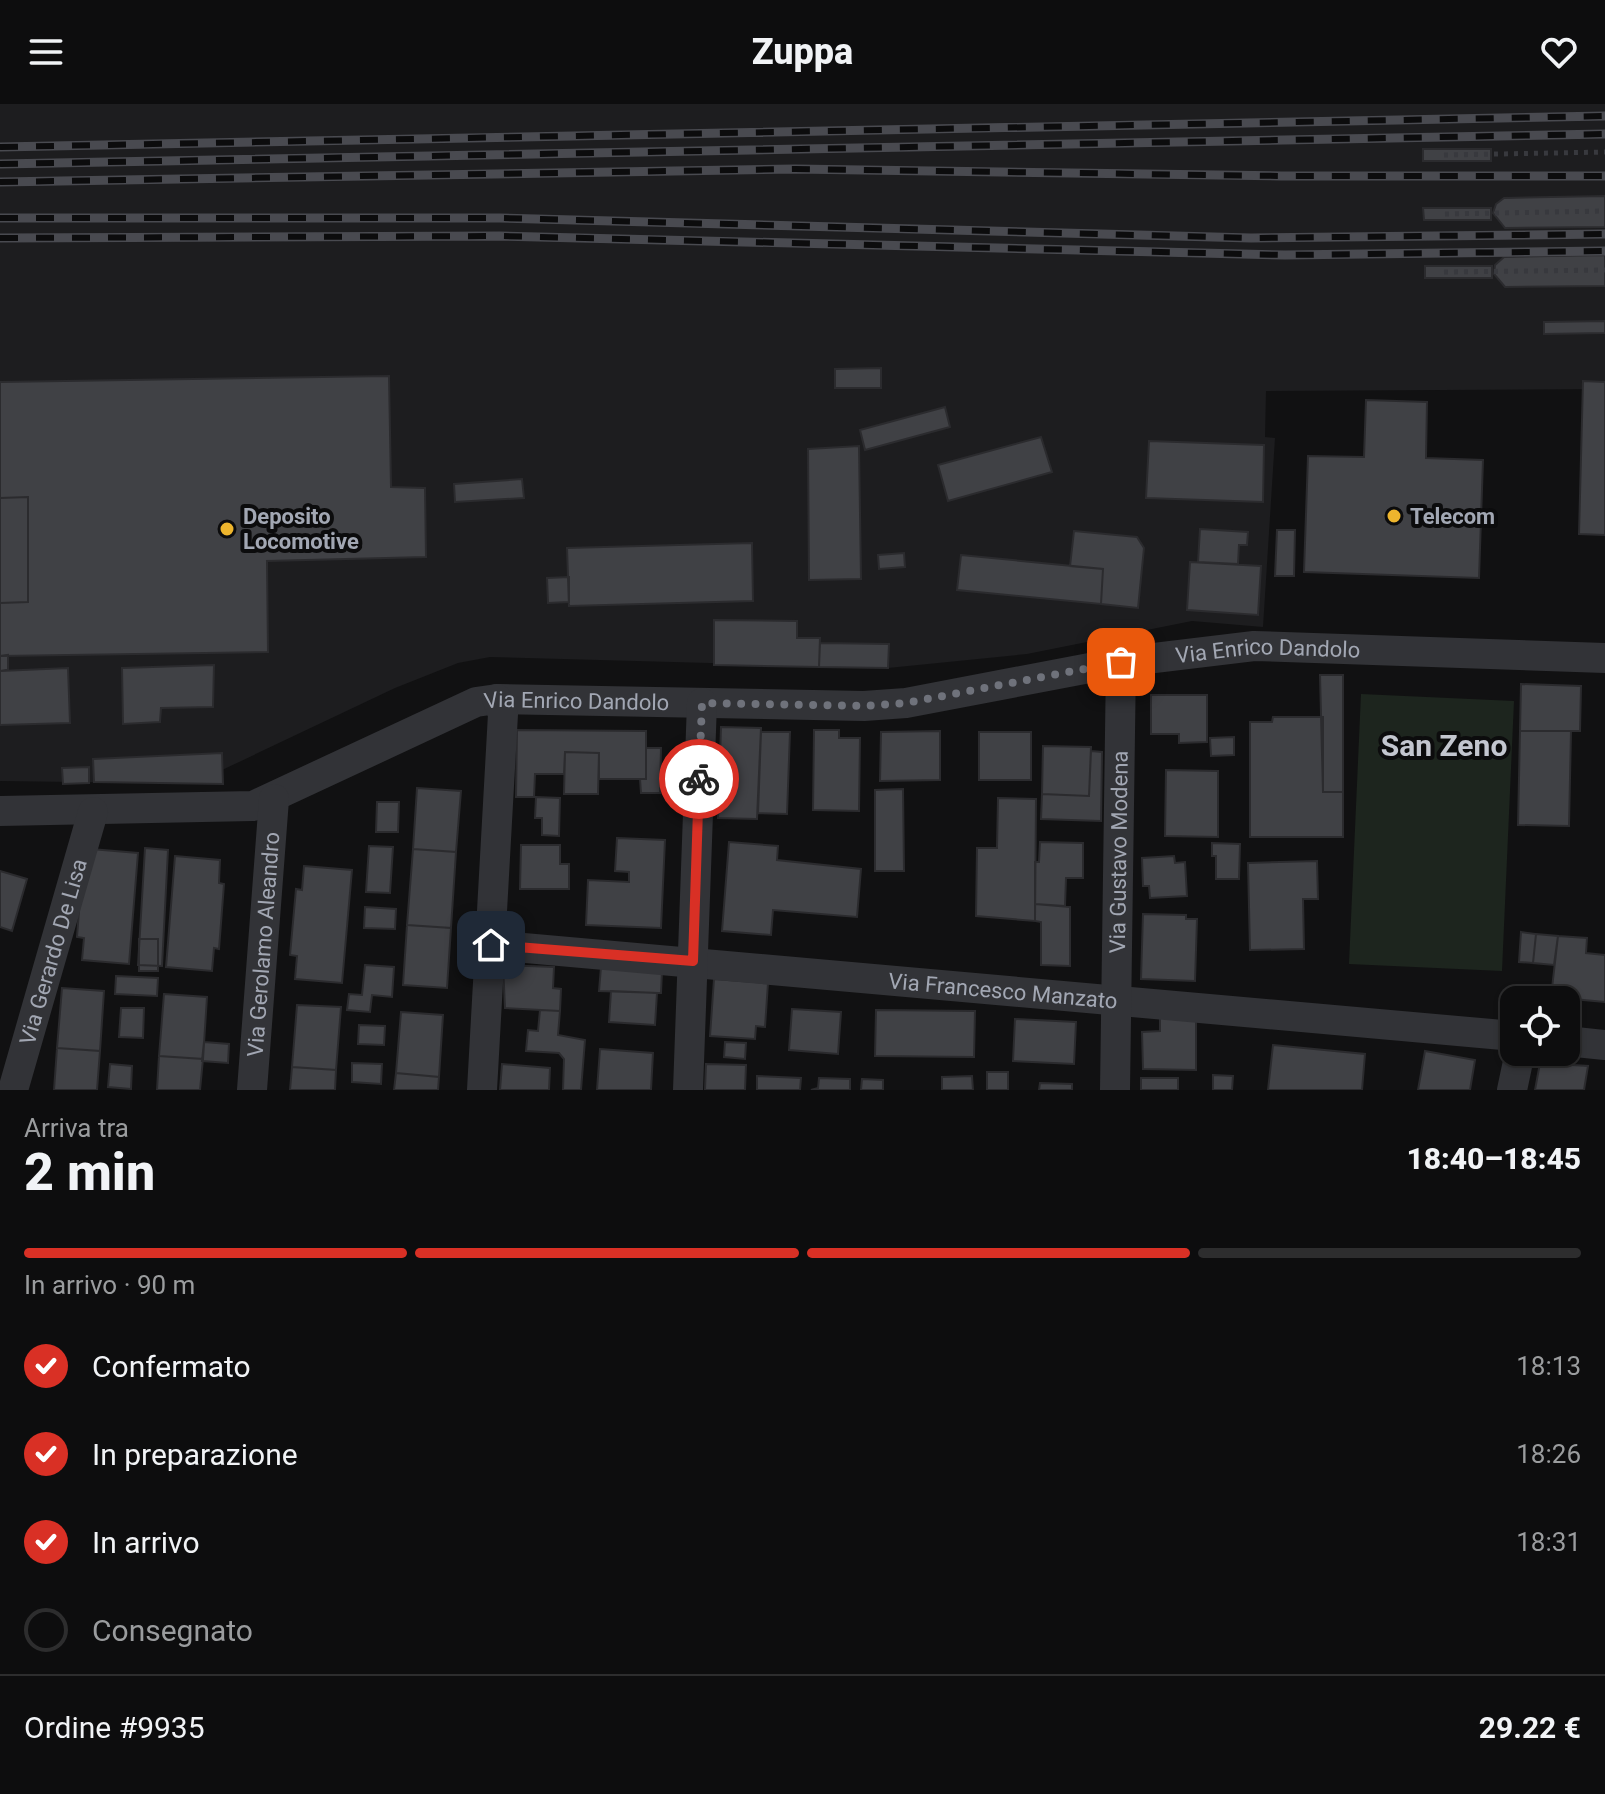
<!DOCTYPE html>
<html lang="it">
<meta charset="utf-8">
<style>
body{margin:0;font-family:Roboto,sans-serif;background:#1b1b1c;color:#f1f3f6;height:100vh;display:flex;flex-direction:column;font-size:30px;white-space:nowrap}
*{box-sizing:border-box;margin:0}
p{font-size:26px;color:#9a9c9e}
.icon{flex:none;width:44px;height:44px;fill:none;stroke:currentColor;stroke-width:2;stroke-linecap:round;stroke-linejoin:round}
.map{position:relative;height:986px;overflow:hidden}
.panel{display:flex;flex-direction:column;background:#0d0d0e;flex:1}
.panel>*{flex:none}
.tools{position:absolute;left:1500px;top:882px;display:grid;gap:16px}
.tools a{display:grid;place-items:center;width:80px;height:80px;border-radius:16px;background:#0d0d0e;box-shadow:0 2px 6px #0004,0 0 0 2px #2d2d2e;font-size:40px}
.pin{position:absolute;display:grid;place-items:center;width:68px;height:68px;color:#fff;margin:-34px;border-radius:16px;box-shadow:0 4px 12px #0006}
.courier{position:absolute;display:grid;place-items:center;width:80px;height:80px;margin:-40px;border:6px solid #d93025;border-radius:50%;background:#fff;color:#222;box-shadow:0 2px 10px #0007}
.headline em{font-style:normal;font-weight:800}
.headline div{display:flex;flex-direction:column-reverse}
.headline{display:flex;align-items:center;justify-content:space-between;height:136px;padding:0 24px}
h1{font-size:52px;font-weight:800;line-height:60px}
.bar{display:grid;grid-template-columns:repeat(4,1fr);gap:12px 8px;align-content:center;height:96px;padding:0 24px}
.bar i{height:10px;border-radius:6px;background:#2d2d2e}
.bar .on{background:#d93025}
.bar p{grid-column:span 4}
.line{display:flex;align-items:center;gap:20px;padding:0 24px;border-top:2px solid #2d2d2e}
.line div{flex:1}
ol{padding:0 24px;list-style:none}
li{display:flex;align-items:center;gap:24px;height:88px}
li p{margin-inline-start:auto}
li .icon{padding:8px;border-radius:50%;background:#d93025;color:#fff;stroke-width:4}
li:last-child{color:#9a9c9e}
li i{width:44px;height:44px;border:4px solid #2d2d2e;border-radius:50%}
header{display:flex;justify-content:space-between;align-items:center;height:104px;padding:0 24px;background:#0d0d0e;font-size:36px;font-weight:800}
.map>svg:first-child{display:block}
</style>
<header><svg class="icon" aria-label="menu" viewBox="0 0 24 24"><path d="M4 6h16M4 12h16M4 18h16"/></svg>Zuppa<svg class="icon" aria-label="heart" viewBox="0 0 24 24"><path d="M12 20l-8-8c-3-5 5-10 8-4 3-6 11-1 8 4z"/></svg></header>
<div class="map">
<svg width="1605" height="986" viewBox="0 0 1605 986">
<rect width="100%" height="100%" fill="#111112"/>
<!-- built -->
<path fill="#1d1d1f" d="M0 0H1605V285L1266 287 1265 333 1275 334 1263 523 1192 517 1027 550 888 564 490 553 458 559 395 584 220 667 223 680 0 677Z"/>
<!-- green -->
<path fill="#1d251e" d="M1361 590 1514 597 1502 867 1349 860Z"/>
<!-- building -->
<path fill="#404145" stroke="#2b2b2e" stroke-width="2" d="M1423 45H1491V57H1423Z
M1605 92V123L1505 124 1493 109 1496 100 1504 94Z
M1423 104H1491V116H1424Z
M1605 151V182L1505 183 1494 170 1495 161 1504 153Z
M1425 162H1492V174H1425Z
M1605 217V229L1544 230V218Z
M881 264V284H835V265Z
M389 272 391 383 425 384 426 453 267 457 268 548 0 552V499L28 498V393L0 394V278Z
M1583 277 1605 278V431L1579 430Z
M1366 296 1427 298 1426 354 1483 356 1479 474 1304 468 1308 352 1364 353Z
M945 303 950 323 865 346 860 326Z
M1041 333 1052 368 948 397 938 361Z
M1149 337 1264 341 1263 398 1146 394Z
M859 342 861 475 809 476 808 345Z
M522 375 524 394 455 398 454 380Z
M28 393V498L0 499V394Z
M1200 425 1248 428 1247 441H1239L1238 460 1198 458Z
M1277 426H1295L1294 472H1275Z
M1074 427 1137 433 1144 444 1138 504 1101 500 1103 465 1070 462Z
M752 439 753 497 569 502 567 444Z
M904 449 905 463 879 465 878 451Z
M961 451 1103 465 1101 500 957 486Z
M1190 458 1261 462 1258 511 1187 506Z
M569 473V498L548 499 547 474Z
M714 516 797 517V534H820L819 563 714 561Z
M820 539 889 540 888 564 819 563Z
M8 551V566L0 567V552Z
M214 561 213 603 161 604 160 618 123 620 122 564Z
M68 564 70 619 0 621V567Z
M1320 571H1343V688H1323Z
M1521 580 1581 582 1580 627H1520Z
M1151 591H1207V638L1179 639V630H1151Z
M1273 613H1323V688H1343V733H1250V618H1272Z
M721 623 761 624 757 715 718 714Z
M517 626 646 627V675H599V649L565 648 564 670H535L534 693H516Z
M814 626H839V634H860L859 707 813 706Z
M940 627V676L880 677 881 628Z
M1520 627H1571L1569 722 1518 721Z
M761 628H790L787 710 758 709Z
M979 628H1031V676H979Z
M1234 633V651L1211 652 1210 634Z
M1043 642 1091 643 1089 692 1042 690Z
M646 644H661L660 689H641L640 675H646Z
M1091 647 1102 648 1101 717 1041 715 1042 690 1089 692Z
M565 648 599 649 598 690H564Z
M222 649 223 680 94 678 93 655Z
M89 663V679L63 680 62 664Z
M1166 666 1218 667V733L1165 732Z
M417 684 461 687 456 748 413 745Z
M903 685 904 767H875V686Z
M536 693 560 694 559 732 542 731V714H535Z
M998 694 1036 695 1035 817 976 812 977 744H997Z
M377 698H399L398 728H376Z
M617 734 665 736 661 824 586 821 588 776 629 778V768L615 767Z
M729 738 778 742 777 756 861 765 857 813 773 806 771 831 722 827Z
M1040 738 1083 739V774H1066L1065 802 1035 800V758H1039Z
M1212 739 1240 740 1239 775H1216V752H1212Z
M521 741H560V760H569V785H520Z
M369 742 393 743 390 789 366 788Z
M145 744 168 746 162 862 138 861Z
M91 745 138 749 129 860 82 856 84 834 77 833 82 767Z
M413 745 456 748 451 824 407 821Z
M175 752 220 756 219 779 224 780 219 845 214 844 212 867 166 863Z
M1174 752 1175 759 1185 758 1187 792 1150 794 1149 782H1143L1142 754Z
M1317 757 1318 795H1303L1304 845 1250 846 1248 759Z
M304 762 352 766 342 879 295 875 297 852 290 851 296 785 302 786Z
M0 767 27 775 12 827 0 823Z
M1035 800 1070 803V862L1041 861V818L1035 817Z
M365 803 396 805 395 825 364 824Z
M1143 810 1186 811V815H1197L1195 877 1141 875Z
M407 821 451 824 447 884 403 881Z
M1521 828 1536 830 1533 859 1519 858Z
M1536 830 1558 832 1554 861 1533 859Z
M1558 832 1587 834 1586 849 1605 851V898L1551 893Z
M139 835H158V867H139Z
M365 861 394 863 392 893 372 891 370 908 347 906 349 890 362 891Z
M503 861 554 863 553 884 561 885 560 907 505 904Z
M601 863 662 867 661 889 599 887Z
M116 872 158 874 157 892 115 890Z
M714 875 768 879 765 923 756 922 755 935 710 932Z
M62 884 104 887 100 947 57 944Z
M611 887 657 889 655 921 609 918Z
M164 890 207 893 203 955 159 952Z
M297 901 341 903 336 966 292 963Z
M121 904H144L143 934 119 933Z
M792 905 841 908 838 950 789 946Z
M540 906 560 907 558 931 585 936 581 986H563L564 955 559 949 526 947 528 926 538 927Z
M876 906 975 907 974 953 875 952Z
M401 908 443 911 439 973 396 969Z
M1160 910 1196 911V966L1143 965 1142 928 1160 927Z
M1015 915 1076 918 1074 960 1013 957Z
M359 921 385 922 384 941 358 940Z
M204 938 229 940 228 959 202 957Z
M725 938 746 939 745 955 724 953Z
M1273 941 1365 950 1362 986H1268Z
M57 944 100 947 97 986H54Z
M600 945 653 949 651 986H597Z
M1425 947 1475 956 1470 986H1418Z
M159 952 203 955 200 986H157Z
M352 959 382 960 381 980 352 978Z
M1540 959 1588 962 1584 986H1535Z
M110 960 132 962 131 985 108 983Z
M502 960 550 964 549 986H500Z
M706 960 746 961 745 986H705Z
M292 963 336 966 335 986H290Z
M987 968H1008V986H987Z
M396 969 439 973 438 986H394Z
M1213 971 1233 972 1232 986H1213Z
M757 972 801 974 800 986H757Z
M972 972 973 986H942V973Z
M819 974 850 975V986H811L818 984Z
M1141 974H1178V986H1141Z
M862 975 883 976V986H861Z
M1040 979 1072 980V986H1039Z"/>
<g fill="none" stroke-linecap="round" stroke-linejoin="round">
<!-- path -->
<path stroke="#38393e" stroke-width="5" stroke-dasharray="4 6" stroke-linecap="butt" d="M1444 51 1605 48
M1445 110 1605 107
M1444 168 1605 166"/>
<!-- street -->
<g stroke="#323337" stroke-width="30">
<path id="s1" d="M0 707 253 702 476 598 497 595 864 602 906 599 1121 558 1254 542 1605 554"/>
<path id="s2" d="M491 841 1514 932"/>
<path d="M1566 937 1605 941"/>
<path id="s3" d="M13 986 93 708"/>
<path id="s4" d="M252 986 274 695"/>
<path d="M482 986 503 610 497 595"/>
<path d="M688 986 702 599"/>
<path id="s5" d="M1115 986 1121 558"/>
<path d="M1512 986 1520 948"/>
</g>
<!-- rail casing -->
<g stroke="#494a50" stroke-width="9">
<path id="rail" d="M0 43 1605 12
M0 60 1605 30
M0 78 795 65 1281 72H1605
M0 114H500L1251 134 1605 130
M0 134 500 132 1285 151 1605 147"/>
</g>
<!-- rail -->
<use href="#rail" stroke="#0c0c0d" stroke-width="6" stroke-dasharray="18" stroke-linecap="butt"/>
</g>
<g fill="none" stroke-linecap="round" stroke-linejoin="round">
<!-- done -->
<path stroke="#6f727b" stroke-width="8" stroke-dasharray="0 14.4" d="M699 675 702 599 864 602 906 599 1121 558"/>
<!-- route -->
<path stroke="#d93025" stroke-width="10" d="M491 841 693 857 699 675"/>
</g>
<!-- markers -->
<g fill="#eeb52d" stroke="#0c0c0d" stroke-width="3">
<circle cx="1394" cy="412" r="8"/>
<circle cx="227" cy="425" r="8"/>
</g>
<g text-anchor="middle" stroke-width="8" stroke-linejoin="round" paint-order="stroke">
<!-- poi labels -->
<g font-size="22" font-weight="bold" fill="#a2a7b3" stroke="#0c0c0d" text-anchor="start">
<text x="243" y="420">Deposito<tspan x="243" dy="25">Locomotive</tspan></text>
<text x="1410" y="420">Telecom</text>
</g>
<!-- street labels -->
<g font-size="22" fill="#a2a7b3" stroke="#0c0c0d">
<text dy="8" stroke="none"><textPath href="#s1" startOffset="1296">Via Enrico Dandolo</textPath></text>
<text dy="8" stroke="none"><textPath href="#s1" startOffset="600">Via Enrico Dandolo</textPath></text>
<text dy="8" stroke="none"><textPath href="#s5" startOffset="238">Via Gustavo Modena</textPath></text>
<text dy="8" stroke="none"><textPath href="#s4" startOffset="146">Via Gerolamo Aleandro</textPath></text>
<text dy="8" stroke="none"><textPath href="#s3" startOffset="144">Via Gerardo De Lisa</textPath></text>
<text dy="8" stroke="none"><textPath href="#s2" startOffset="514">Via Francesco Manzato</textPath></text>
</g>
<!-- district labels -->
<g font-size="30" font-weight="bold" fill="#c3c6cf" stroke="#0c0c0d">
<text x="1444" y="652">San Zeno</text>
</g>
</g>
</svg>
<div class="tools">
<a><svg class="icon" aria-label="locate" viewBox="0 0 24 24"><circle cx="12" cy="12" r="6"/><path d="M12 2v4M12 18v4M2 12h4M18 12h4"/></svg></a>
</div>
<div class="pin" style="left:1121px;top:558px;background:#ea580c"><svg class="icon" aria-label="bag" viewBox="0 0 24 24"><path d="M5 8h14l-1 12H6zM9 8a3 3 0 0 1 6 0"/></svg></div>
<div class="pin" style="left:491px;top:841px;background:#1f2937"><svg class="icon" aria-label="home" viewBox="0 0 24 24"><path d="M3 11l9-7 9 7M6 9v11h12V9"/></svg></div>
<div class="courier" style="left:699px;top:675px"><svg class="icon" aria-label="bike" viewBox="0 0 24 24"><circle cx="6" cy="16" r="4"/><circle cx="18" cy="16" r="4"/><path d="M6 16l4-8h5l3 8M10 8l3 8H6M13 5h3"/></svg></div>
</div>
<section class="panel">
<div class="headline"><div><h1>2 min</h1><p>Arriva tra</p></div><em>18:40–18:45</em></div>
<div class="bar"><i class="on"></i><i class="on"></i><i class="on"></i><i></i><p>In arrivo · 90 m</p></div>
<ol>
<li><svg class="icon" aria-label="check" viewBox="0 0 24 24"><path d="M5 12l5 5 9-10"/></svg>Confermato<p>18:13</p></li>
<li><svg class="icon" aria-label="check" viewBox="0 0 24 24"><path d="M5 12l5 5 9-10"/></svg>In preparazione<p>18:26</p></li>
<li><svg class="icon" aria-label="check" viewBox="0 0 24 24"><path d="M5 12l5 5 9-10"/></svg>In arrivo<p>18:31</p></li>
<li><i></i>Consegnato</li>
</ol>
<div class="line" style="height:104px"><div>Ordine #9935</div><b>29.22 €</b></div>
</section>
